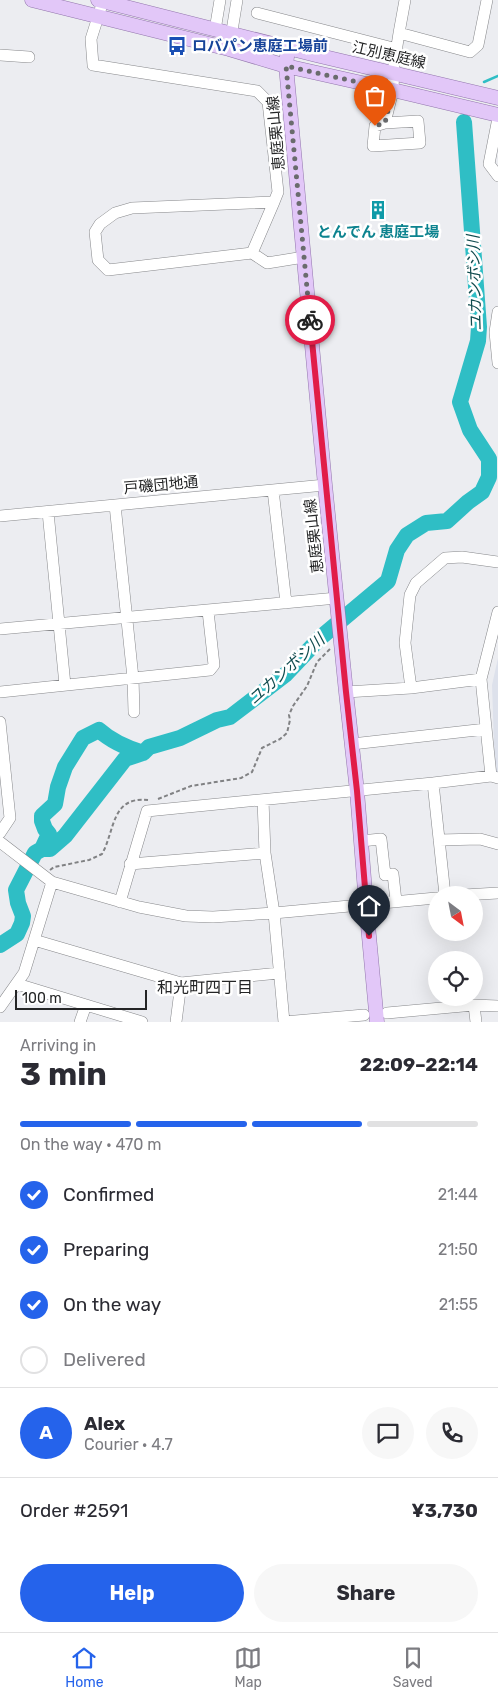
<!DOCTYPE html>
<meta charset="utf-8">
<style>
body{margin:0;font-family:Rubik,"Noto Sans JP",sans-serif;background:#f7f7f7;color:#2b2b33;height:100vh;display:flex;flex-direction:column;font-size:19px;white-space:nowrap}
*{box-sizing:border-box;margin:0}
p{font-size:16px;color:#7c7c81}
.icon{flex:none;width:28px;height:28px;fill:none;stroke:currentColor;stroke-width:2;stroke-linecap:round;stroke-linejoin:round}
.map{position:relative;height:1022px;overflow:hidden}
.side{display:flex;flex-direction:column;background:#fff;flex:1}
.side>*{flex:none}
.needle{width:32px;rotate:148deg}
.controls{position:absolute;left:428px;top:886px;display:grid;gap:10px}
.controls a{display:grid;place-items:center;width:55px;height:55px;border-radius:50%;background:#fff;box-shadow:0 5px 20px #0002;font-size:25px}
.scale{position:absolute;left:15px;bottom:12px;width:132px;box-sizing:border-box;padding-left:5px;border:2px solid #242526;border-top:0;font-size:14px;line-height:18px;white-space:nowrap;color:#242526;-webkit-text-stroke:4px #fff;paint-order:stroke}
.pin{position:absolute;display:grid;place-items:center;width:42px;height:42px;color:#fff;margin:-51px -21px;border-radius:50% 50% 50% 0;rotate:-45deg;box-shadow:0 0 5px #0007}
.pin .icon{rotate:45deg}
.courier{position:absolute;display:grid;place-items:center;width:50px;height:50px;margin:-25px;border:4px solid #e11d48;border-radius:50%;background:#fff;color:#222;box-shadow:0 1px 6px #0007}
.summary em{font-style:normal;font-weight:700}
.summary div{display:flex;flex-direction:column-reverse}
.summary{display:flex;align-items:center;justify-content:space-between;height:85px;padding:0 20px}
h1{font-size:32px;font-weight:700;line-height:38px}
.bar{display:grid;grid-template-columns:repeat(4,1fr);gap:8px 5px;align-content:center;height:60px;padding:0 20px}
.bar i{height:6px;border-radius:4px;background:#e1e1e2}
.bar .selected{background:#2563eb}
.bar p{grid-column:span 4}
.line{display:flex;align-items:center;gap:12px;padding:0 20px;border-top:1px solid #e1e1e2}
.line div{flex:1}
.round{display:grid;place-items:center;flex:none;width:52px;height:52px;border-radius:26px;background:#f7f7f7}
ol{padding:0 20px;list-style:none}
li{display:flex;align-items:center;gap:15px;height:55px}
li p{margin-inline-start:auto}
li .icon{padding:5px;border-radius:50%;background:#2563eb;color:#fff;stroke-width:4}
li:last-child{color:#7c7c81}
li i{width:28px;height:28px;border:2px solid #e1e1e2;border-radius:50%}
.primary-button{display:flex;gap:10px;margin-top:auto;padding:10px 20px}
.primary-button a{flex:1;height:58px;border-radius:30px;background:#2563eb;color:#fff;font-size:20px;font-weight:700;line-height:58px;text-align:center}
.primary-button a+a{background:#f7f7f7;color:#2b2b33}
.tabs{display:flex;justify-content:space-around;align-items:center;height:70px;border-top:1px solid #e1e1e2;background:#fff;font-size:14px;color:#7c7c81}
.tabs a{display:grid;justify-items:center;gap:2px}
.tabs .selected{color:#2563eb}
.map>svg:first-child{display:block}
</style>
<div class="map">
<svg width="498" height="1022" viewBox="0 0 498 1022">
<rect width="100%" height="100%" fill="#ecedf1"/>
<!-- built -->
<path fill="#dde1eb" d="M498 658V774L495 773 492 685Z"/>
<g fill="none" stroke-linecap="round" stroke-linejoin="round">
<!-- stream -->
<path stroke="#2fbec5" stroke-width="2.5" d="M484 82 498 76"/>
<!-- river -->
<path stroke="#2fbec5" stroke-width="16" d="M42 849H50L65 836 125 759 143 753
M0 945 17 934 22 923 23 916 18 903 16 890 35 853 42 849 49 834 45 829 42 821V816L55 804 58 787 65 767 83 738 99 730C111 741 127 748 143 753L149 747 180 738 217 720 230 717 285 675 320 638 388 581 397 550 407 535 426 523 447 521 468 502 482 492 489 477V459L470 430 460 402 478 341 479 327 464 122"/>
<!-- minor casing -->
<g stroke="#87888b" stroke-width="12">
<path id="minor" d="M405 0 399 33 470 52 478 45 487 0
M103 1 91 39 93 65 257 91 268 102 278 192 274 202 132 208 115 213 100 224 95 232 98 260 108 270 252 253 274 202
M257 13 397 49
M215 30 220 0
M229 49 237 0
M0 55 29 57
M498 118 489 164 498 176
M418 121 420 143 373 146 375 126 385 123Z
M385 123 393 90 394 65 399 33
M252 253 267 263 304 257
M498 312 495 332 498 363
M273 490 286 603
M115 505 133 678 134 712
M48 512 65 685
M0 516 325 485
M0 629 337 598
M411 688 405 643 410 595 416 583 445 558 462 557 498 562
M0 692 210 670 214 665 208 611
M346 692 411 688 481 679
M0 722 10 818 0 833
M352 744 486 729
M491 776 481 679 498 612
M433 783 445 895
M263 800 265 853 274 913 284 1022 364 1015
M439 840 480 839 498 844
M361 841 381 839 385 875 393 874 396 901
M0 842 52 882 139 907 186 916 213 917 274 913 436 898
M130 864 265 853
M464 895 498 893
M120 902 147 811 433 783 491 776 498 778
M34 940 181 983 279 973
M17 984 142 1022
M474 1005 476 1022
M0 1007 24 973 52 882
M387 1013 474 1005 498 1006
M80 1022 86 1005
M176 1022 181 983"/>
</g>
<!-- major casing -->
<g stroke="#9276ac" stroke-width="15">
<path id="major" d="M32 0 229 49 286 66 393 90 498 115
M98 0 316 55 498 98
M288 47 286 66 325 485 346 692 357 791 366 904 377 1022"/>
</g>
<!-- path -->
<path stroke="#818284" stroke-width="2" stroke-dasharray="4 2.5" stroke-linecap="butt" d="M158 799 191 786 241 778 252 772 262 748 280 739 287 733 290 720 289 715 293 706 307 686 317 662 330 649
M50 870 54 867 89 860 102 854C115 831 111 796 148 800"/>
<!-- minor -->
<use href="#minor" stroke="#fff" stroke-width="11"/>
<!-- major -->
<use href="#major" stroke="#e2c7f8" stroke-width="14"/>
</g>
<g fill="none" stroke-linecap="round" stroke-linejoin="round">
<!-- done -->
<path stroke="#6a6b6d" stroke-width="5" stroke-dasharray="0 9" d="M310 320 286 66 393 90 385 123 375 126"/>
<!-- route -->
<path stroke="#e11d48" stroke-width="6" d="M310 320 346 692 357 791 369 936"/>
</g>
<!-- icons -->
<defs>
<g id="bus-bare" transform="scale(1.5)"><path d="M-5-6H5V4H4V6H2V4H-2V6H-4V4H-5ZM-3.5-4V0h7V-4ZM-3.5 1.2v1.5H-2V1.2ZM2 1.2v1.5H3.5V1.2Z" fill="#1a4fb4" stroke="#fff" stroke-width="2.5" paint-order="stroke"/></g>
<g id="building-bare" transform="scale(1.5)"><path d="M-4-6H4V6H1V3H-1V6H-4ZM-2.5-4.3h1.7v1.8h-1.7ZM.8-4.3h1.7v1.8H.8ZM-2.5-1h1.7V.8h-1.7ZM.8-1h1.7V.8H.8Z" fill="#0f9aa8" stroke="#fff" stroke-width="2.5" paint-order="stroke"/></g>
</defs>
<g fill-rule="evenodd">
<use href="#bus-bare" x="177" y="46"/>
<use href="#building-bare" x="378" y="210"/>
</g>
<g text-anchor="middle" stroke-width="5" stroke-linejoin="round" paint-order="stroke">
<!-- transit labels -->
<g font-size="15" font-weight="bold" fill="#164399" stroke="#fff" text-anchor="start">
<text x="192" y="51">ロバパン恵庭工場前</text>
</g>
<!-- street labels -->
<g font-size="15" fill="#242526" stroke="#fff">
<text transform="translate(389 55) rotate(13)" y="5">江別恵庭線</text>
<text transform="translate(276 133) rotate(-95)" y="5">恵庭栗山線</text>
<text transform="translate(161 485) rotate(-5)" y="5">戸磯団地通</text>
<text transform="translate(314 536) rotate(-96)" y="5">恵庭栗山線</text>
</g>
<!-- culture labels -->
<g font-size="15" font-weight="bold" fill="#0d838f" stroke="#fff">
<text x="378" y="237">とんでん 恵庭工場</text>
</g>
<!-- water labels -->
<g font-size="16" font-style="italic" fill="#104b4e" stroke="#fff">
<text transform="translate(474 283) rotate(-92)" y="6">ユカンボシ川</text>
<text transform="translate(286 669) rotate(-42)" y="6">ユカンボシ川</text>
</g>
<!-- neighbourhood labels -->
<g font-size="16" fill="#242526" stroke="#fff">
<text x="205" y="993">和光町四丁目</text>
</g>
</g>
</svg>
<div class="controls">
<a><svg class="needle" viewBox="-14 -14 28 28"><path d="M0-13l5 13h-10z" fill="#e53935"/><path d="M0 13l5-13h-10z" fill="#7c7c81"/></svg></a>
<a><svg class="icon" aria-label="locate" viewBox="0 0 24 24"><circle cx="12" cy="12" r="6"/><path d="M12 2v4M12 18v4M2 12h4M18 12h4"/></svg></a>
</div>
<div class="scale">100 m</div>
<div class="pin" style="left:375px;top:126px;background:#ea580c"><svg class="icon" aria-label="bag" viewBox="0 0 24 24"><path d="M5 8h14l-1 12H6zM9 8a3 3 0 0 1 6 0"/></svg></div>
<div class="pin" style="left:369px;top:936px;background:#1f2937"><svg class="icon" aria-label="home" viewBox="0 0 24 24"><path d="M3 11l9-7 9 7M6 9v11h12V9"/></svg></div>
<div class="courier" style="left:310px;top:320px"><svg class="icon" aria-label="bike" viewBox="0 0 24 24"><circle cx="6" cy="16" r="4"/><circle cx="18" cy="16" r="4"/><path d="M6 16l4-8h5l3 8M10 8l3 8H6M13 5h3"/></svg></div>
</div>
<section class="side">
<div class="summary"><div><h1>3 min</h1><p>Arriving in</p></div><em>22:09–22:14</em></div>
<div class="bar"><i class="selected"></i><i class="selected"></i><i class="selected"></i><i></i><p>On the way · 470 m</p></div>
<ol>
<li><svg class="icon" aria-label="check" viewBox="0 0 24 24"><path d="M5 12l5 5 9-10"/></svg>Confirmed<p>21:44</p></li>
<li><svg class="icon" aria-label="check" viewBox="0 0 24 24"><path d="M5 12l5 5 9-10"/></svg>Preparing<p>21:50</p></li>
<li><svg class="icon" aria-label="check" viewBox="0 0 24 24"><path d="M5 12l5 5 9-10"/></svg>On the way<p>21:55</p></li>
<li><i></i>Delivered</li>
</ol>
<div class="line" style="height:90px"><b class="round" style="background:#2563eb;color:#fff">A</b><div><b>Alex</b><p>Courier · 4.7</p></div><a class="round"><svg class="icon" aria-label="chat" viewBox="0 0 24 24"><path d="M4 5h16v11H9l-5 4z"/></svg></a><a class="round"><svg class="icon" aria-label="phone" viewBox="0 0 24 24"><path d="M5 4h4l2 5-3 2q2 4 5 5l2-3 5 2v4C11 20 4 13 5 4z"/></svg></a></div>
<div class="line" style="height:65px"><div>Order #2591</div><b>¥3,730</b></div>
<div class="primary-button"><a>Help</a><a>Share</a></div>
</section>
<nav class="tabs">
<a class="selected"><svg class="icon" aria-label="home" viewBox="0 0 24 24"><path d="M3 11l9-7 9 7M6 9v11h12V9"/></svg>Home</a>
<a><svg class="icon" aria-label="map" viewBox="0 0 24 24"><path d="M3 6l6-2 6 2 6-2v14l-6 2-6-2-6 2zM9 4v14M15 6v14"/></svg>Map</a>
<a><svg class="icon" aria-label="saved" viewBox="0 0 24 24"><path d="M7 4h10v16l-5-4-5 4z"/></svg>Saved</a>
</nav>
